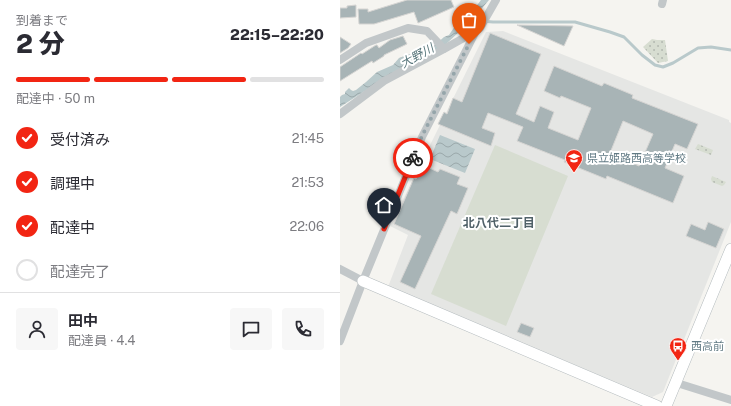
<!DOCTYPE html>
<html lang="ja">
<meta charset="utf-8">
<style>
body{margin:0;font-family:"Public Sans","Noto Sans JP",sans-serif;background:#f7f7f7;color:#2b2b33;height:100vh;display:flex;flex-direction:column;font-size:15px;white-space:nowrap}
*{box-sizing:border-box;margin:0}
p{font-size:13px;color:#7c7c81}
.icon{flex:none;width:22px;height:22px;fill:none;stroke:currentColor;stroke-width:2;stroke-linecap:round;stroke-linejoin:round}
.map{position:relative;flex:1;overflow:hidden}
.sheet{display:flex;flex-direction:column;background:#fff;width:340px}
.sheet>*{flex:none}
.pin{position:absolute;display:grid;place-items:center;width:34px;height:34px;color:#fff;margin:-41px -17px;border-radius:50% 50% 50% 0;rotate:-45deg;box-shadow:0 0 4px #0007}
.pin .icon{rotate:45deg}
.courier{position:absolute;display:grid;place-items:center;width:40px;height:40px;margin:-20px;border:3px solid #f22513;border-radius:50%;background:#fff;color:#222;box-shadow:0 1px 5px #0007}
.headline em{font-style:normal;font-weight:800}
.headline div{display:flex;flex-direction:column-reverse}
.headline{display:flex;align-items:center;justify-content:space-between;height:68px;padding:0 16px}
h1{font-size:26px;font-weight:800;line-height:30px}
.bar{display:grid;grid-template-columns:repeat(4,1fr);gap:6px 4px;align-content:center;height:48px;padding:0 16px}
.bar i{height:5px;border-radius:3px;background:#e1e1e2}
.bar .current{background:#f22513}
.bar p{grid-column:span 4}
.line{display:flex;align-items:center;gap:10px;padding:0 16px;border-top:1px solid #e1e1e2}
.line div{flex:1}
.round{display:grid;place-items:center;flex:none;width:42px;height:42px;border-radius:4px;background:#f7f7f7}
ol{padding:0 16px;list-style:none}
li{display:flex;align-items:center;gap:12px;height:44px}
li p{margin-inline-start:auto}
li .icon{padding:4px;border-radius:50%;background:#f22513;color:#fff;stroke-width:4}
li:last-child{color:#7c7c81}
li i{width:22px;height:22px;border:2px solid #e1e1e2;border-radius:50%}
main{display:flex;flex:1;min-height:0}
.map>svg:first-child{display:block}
</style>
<main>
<section class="sheet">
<div class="headline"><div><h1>2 分</h1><p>到着まで</p></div><em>22:15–22:20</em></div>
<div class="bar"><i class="current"></i><i class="current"></i><i class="current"></i><i></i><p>配達中 · 50 m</p></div>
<ol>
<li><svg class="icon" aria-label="check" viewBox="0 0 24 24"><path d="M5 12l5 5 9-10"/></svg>受付済み<p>21:45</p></li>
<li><svg class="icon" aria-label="check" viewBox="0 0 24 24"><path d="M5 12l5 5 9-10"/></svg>調理中<p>21:53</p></li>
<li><svg class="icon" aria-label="check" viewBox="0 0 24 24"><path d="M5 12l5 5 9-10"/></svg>配達中<p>22:06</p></li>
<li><i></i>配達完了</li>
</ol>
<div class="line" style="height:72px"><a class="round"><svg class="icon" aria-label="person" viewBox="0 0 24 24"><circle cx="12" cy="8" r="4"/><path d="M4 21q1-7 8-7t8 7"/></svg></a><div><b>田中</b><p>配達員 · 4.4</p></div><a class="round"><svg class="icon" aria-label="chat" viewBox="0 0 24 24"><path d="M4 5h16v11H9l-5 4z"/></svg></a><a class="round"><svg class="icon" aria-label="phone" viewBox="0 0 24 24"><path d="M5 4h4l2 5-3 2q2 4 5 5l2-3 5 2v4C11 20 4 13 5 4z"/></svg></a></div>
</section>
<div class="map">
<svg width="391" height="406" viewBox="0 0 391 406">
<defs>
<pattern id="grass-dots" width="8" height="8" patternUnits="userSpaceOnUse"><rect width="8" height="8" fill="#d7ddd1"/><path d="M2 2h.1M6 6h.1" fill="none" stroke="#b2b8af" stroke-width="1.8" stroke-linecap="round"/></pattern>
<pattern id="water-waves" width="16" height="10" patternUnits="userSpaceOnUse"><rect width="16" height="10" fill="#b9c9cb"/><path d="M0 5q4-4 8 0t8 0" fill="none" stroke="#9aa8aa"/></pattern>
</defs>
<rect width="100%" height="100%" fill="#f5f4f0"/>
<!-- built -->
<path fill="#e5e6e4" d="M163 31 389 120V122L391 123V222L323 392 312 397 48 287 68 235 50 226 146 32Z"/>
<!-- grass -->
<path fill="url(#grass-dots)" d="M312 39 317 40H325L328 61 318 63 303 47Z
M358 144 373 150 371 155 355 149Z
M372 176 386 182 384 185 382 186 372 182 371 179Z"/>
<!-- pitch -->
<path fill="#d7ddd1" d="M155 145 228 176 166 326 91 294Z"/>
<!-- water -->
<path fill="url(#water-waves)" d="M141 0H149L133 19 105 45 56 71 0 107V97L2 95 5 94V92L9 88 11 90 13 91 16 90 26 82 37 72 53 65 59 58 70 54 76 49 80 47 91 46 95 45 104 37 109 35 115 26 117 24H121L126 18V15L129 11 135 9V7L138 4Z
M100 135 135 149 125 173 90 159Z"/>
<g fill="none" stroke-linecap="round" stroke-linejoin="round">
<!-- stream -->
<path stroke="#b9c9cb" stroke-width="3" d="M129 20 153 22H235L270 32 284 37 302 55 315 65 323 67 333 63 358 48 371 47 391 50"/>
</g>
<!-- building -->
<path fill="#a8b4b6" stroke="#d6d5d3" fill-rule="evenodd" d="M67 0H111L114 7 78 23 74 12 34 24H19L18 9H28V12Z
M16 5V17L0 18V8H7V6Z
M177 25 233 26 224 46Z
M150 33 201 54 176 114 194 122 200 106 214 112 208 128 238 140 251 108 221 96 220 98 204 91 214 66 262 86 264 83 293 95 292 98 358 124 347 149 335 144 325 168 344 176 333 203 267 176 266 179 224 162 225 160 177 141 183 127 148 113 142 128 155 133 151 146 98 124 104 112 107 114 113 98 122 102ZM283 121 313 134 299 166 270 153Z
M63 36 67 44 44 55V56L33 63 32 61 0 81V67L21 53 22 54 36 45H37L39 48 50 40Z
M0 37 11 44 8 48 0 53Z
M83 165 98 172 100 169 120 177 117 184 128 188 117 214 111 211 75 289 60 282 81 236 54 224 74 178 76 179Z
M368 222 384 229 376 248 346 236 351 224 365 230Z
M181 323 194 328 190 337 177 332Z"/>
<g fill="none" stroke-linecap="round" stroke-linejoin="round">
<!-- secondary casing -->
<g stroke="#b4bbbe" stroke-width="12">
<path id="secondary" d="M23 281 317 406
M326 406 391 249"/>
</g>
<!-- street -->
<path stroke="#c2c7c9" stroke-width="8" d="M322 4 323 0
M0 60 26 43 68 28 87 31 104 49
M0 114 44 81 104 49 136 31 140 28 156 0
M0 269 23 281
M0 341 23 281 82 137 136 31
M337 383 391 400"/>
<!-- secondary -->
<use href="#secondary" stroke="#fff" stroke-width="11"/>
</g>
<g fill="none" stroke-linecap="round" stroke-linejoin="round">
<!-- done -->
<path stroke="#95a5aa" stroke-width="4" stroke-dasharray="0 7.2" d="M73 158 82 136 129 44"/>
<!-- route -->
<path stroke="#f22513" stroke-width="5" d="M44 229 73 158"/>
</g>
<!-- icons -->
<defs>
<g id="school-pin" transform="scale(0.9)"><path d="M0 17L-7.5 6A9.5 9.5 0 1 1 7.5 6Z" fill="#f22513" stroke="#fff"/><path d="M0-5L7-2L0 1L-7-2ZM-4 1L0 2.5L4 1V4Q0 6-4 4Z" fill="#fff"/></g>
<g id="bus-pin" transform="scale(0.9)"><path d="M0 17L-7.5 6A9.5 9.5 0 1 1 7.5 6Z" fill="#f22513" stroke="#fff"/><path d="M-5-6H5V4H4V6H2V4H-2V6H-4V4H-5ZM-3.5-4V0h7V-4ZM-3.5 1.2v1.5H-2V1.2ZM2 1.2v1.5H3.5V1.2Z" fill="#fff"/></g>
</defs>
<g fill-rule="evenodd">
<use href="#school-pin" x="234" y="158"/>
<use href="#bus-pin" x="338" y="346"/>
</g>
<g text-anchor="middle" stroke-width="4" stroke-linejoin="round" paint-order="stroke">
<!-- poi labels -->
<g font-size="11" fill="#617a84" stroke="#fff" text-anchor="start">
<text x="247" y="162">県立姫路西高等学校</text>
<text x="351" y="350">西高前</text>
</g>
<!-- water labels -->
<g font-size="12" font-style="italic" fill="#58767b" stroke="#fff">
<text transform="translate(77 56) rotate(-29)" y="4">大野川</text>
</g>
<!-- neighbourhood labels -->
<g font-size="12" font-weight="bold" fill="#506168" stroke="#fff">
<text x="159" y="227">北八代二丁目</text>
</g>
</g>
</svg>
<div class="pin" style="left:129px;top:44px;background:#ea580c"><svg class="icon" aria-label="bag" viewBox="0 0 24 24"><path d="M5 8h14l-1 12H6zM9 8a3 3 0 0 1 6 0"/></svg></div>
<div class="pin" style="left:44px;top:229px;background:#1f2937"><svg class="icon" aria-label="home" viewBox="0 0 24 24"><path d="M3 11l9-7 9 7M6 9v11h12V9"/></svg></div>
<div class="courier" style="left:73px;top:158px"><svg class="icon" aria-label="bike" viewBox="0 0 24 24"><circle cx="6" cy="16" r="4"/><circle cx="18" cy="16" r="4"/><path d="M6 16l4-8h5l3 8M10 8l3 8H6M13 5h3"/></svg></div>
</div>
</main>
